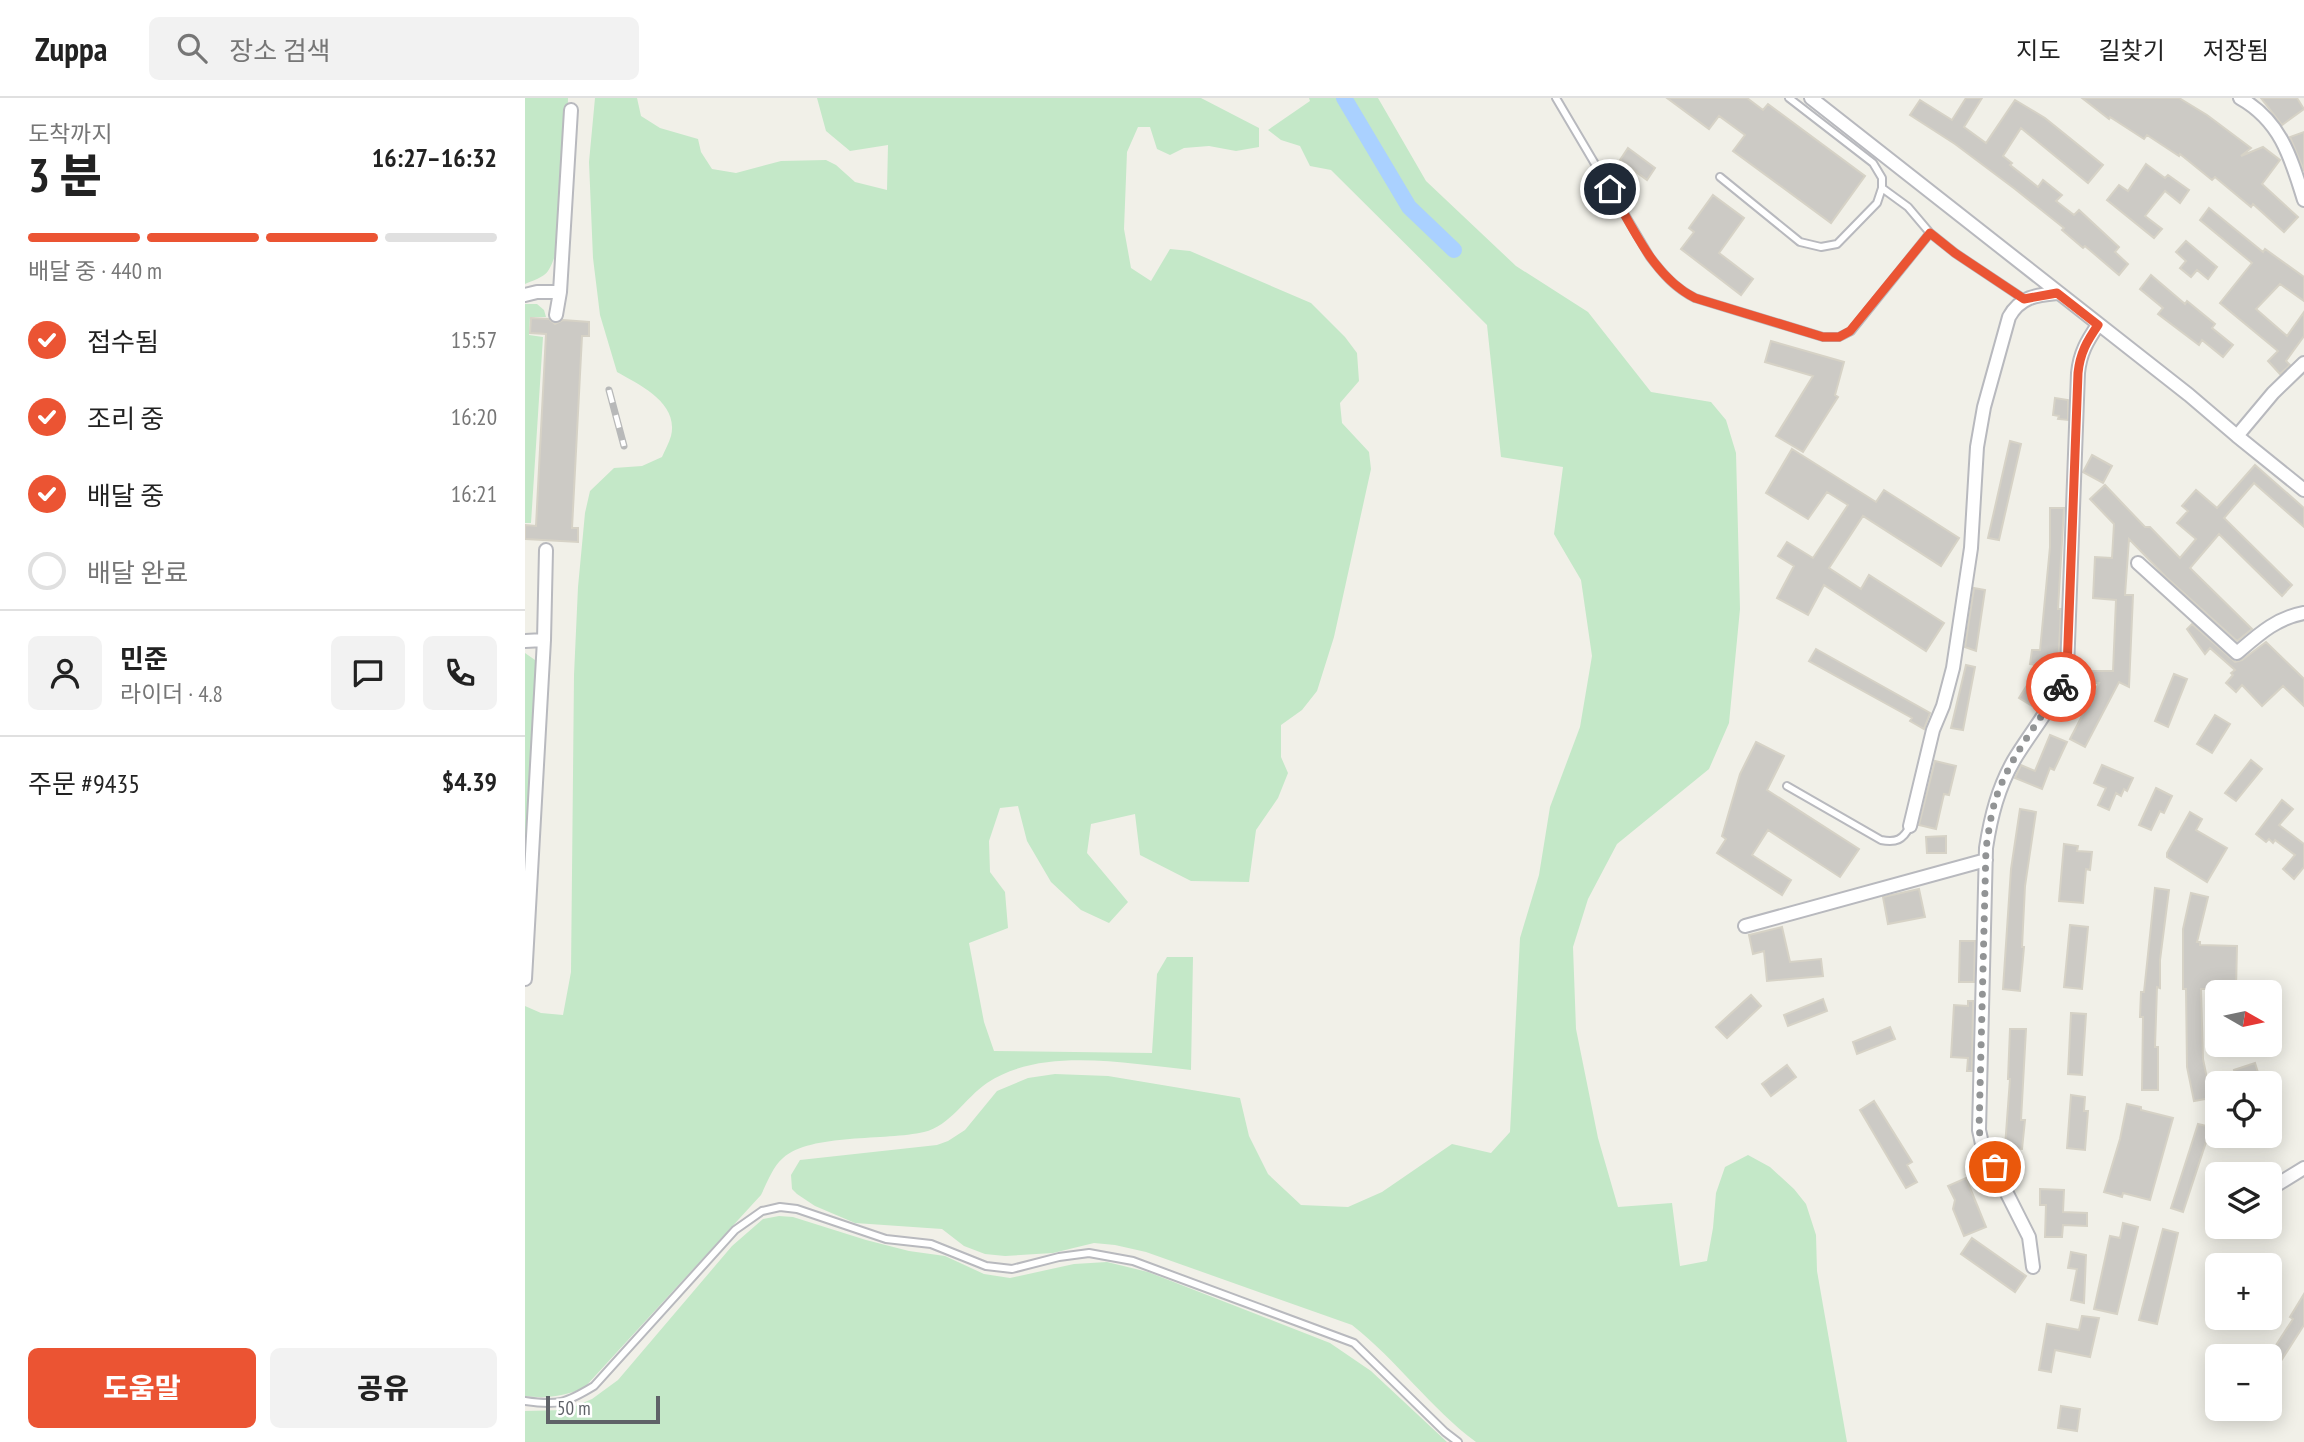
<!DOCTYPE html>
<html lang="ko">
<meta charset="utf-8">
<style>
body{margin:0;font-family:"PT Sans Narrow","Noto Sans KR",sans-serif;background:#f2f2f2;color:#222;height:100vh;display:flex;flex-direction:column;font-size:26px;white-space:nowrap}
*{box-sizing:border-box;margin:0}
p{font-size:23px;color:#767676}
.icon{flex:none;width:38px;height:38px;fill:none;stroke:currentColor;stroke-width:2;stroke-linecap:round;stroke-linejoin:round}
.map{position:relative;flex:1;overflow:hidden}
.details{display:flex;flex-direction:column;background:#fff;width:525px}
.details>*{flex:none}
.needle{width:46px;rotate:99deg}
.fabs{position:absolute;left:1680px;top:882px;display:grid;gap:14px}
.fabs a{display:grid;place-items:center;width:77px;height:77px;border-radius:10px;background:#fff;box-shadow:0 4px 18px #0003;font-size:35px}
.scale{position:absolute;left:21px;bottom:18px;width:114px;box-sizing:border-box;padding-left:7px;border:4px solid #5f6268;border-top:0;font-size:19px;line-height:24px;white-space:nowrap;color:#5f6268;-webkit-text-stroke:5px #fff;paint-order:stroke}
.pin{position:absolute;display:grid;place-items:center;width:60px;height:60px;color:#fff;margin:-30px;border:4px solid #fff;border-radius:50%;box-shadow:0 2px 7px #0007}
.courier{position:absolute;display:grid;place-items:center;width:70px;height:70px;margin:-35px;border:5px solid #eb5433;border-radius:50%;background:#fff;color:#222;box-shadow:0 2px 9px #0007}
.headline em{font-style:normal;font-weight:800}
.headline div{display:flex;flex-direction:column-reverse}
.headline{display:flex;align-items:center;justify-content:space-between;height:119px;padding:0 28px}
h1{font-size:46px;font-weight:800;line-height:52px}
.bar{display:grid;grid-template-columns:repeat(4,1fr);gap:10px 7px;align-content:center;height:84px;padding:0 28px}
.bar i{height:9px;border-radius:5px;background:#e0e0e0}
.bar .on{background:#eb5433}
.bar p{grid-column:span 4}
.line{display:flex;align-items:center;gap:18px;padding:0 28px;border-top:2px solid #e0e0e0}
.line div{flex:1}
.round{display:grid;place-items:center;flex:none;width:74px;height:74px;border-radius:10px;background:#f2f2f2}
ol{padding:0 28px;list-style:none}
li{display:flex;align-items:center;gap:21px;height:77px}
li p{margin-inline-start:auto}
li .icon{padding:7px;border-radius:50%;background:#eb5433;color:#fff;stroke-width:4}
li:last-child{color:#767676}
li i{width:38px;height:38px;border:4px solid #e0e0e0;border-radius:50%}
.primary-button{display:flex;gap:14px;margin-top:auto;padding:14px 28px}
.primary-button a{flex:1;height:80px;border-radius:10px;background:#eb5433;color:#fff;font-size:28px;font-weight:800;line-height:80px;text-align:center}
.primary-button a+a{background:#f2f2f2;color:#222}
header{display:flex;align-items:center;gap:42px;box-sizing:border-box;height:98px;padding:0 35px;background:#fff;border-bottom:2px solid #e0e0e0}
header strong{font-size:33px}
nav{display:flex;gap:38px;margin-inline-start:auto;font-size:24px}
.search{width:490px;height:63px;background:#f2f2f2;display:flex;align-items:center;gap:18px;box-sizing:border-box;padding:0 24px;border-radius:10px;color:#767676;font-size:26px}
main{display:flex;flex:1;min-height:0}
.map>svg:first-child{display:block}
</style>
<header>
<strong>Zuppa</strong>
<div class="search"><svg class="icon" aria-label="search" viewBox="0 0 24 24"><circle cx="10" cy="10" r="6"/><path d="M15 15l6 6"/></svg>장소 검색</div>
<nav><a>지도</a><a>길찾기</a><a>저장됨</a></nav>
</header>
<main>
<section class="details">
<div class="headline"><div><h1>3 분</h1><p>도착까지</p></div><em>16:27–16:32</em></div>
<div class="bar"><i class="on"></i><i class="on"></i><i class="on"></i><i></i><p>배달 중 · 440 m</p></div>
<ol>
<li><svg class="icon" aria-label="check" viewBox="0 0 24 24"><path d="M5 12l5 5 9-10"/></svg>접수됨<p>15:57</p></li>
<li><svg class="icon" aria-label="check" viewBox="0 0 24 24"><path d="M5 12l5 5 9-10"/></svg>조리 중<p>16:20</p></li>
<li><svg class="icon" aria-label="check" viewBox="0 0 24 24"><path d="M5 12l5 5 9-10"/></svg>배달 중<p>16:21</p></li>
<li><i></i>배달 완료</li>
</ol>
<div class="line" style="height:126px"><a class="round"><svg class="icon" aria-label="person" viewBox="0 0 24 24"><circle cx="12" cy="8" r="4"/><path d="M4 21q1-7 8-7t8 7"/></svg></a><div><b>민준</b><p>라이더 · 4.8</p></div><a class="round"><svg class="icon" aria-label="chat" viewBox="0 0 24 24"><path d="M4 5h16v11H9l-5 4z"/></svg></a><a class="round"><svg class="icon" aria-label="phone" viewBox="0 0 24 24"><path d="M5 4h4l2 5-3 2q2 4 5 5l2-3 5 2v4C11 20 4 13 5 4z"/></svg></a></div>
<div class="line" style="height:91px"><div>주문 #9435</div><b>$4.39</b></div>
<div class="primary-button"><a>도움말</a><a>공유</a></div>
</section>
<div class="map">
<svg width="1779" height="1344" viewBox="0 0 1779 1344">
<rect width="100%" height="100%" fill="#f1f0e8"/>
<!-- green -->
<path fill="#c4e8c8" d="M0 0H43C42 39 43 143 23 173 19 179 7 183 0 186Z
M70 0H112L116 18 135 30 173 41 176 54 187 71 211 75 256 63 301 62 311 67 330 84 362 92 363 47 325 53 301 33 292 0H676L734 30V49L711 53 684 48 659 50 645 57 632 51 625 29H613L602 54 599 131 606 170 626 183 645 151 665 153 786 205 820 239 832 255 834 283 815 305 817 325 844 354 846 371 809 539 792 593 777 612 756 627V659L763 675 753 700 731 732 724 784 666 783 615 757 610 716 566 726 562 755 603 804 584 825 556 812 526 784 502 743 493 708 475 710 464 743 465 774 480 794 483 830 444 845 459 924 469 953 627 955 632 876 642 859H668L666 972C603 966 517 948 462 985 440 1000 425 1028 399 1034 361 1043 286 1035 258 1060 248 1068 242 1085 236 1097L59 1290C39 1298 22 1301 0 1298V908L16 915 38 917 46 874 49 577 53 489 60 415 65 393 89 370 117 368 137 359C140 352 144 345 146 338 154 305 115 287 92 274L75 217 68 160 64 64Z
M784 0H853L901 83 991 168 1063 214 1126 294 1186 304 1201 322 1211 355 1215 511 1204 625 1184 671 1092 746 1063 801 1048 849 1051 931 1073 1040 1093 1109 1147 1105 1155 1168 1182 1163 1188 1130 1191 1095 1200 1069 1223 1057 1245 1069 1269 1091 1281 1106 1291 1137 1292 1173 1322 1344H951C905 1310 872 1262 827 1227L621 1154 590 1147 569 1145 528 1155 480 1158 460 1156 439 1148 417 1131 330 1125 290 1108 272 1096 267 1091 266 1077 275 1062 412 1047 423 1043 440 1032 472 993 503 980 530 976 583 978 715 1000 724 1038 743 1076 776 1107 823 1109 857 1094 927 1046 966 1055 985 1034 995 840 1014 777 1025 709 1055 629 1067 558 1056 482 1029 436 1038 369 976 359 962 227 806 72 785 68 775 48 756 42 743 32 785 3Z
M0 206H12L19 212 21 219H5L4 237 18 239 6 425H0Z
M0 555 10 562 11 581 0 772Z
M254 1118 268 1119 341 1142 384 1153 420 1158 459 1176 485 1180 549 1166 582 1164 623 1174 805 1245 846 1273 922 1344H0V1313L41 1312 67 1301 93 1282 207 1148 238 1121Z"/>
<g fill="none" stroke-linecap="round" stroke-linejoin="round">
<!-- canal -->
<path stroke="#aad1ff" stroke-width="16" d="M819 0 884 109 929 152"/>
</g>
<!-- building -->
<path fill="#cccac5" stroke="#d6d2c6" stroke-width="2" d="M1142 0H1222L1238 12 1243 6 1340 78 1306 125 1208 53 1220 37 1194 18 1184 31Z
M1441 0H1457L1439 29 1461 45 1490 2 1520 20 1578 67 1563 85 1496 30 1478 58 1487 65 1485 67 1513 89 1518 82 1537 97 1531 103 1549 117 1554 112 1594 149 1590 154 1603 166 1594 177 1560 148 1558 150 1537 132 1539 130 1490 91 1430 46 1385 17 1395 2 1427 22Z
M1557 0H1654L1682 17 1726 50 1716 58 1738 49 1755 62 1737 86 1773 119 1759 134 1728 106 1726 109 1690 79 1687 82 1655 56 1654 58 1622 37 1619 41 1585 19 1584 21Z
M1736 0H1772L1779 11 1757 27Z
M1779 34V73L1765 39Z
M1103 50 1130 70 1122 82 1095 62Z
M1621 66 1640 80 1643 77 1664 92 1655 105 1640 93 1620 118 1637 131 1629 140 1582 102 1594 87 1603 93Z
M1188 97 1219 120 1194 155 1228 181 1216 197 1156 151 1169 134 1164 130Z
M1684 110 1738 154 1740 151 1779 179V203L1755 186 1731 211 1762 238 1779 214V238L1761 263 1765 267 1755 276 1743 263 1753 253 1695 205 1727 165 1675 122Z
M1661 143 1692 169 1683 181 1672 172 1666 179 1655 170 1661 163 1651 154Z
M1626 177 1660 206 1662 203 1690 226 1687 230 1708 247 1698 259 1677 242 1674 247 1633 216 1638 210 1615 191Z
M6 220 24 221 30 226 38 222 64 224V238H57L47 430H53V444L0 441V427L11 428 21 236 5 235Z
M1246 243 1319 264 1310 297 1313 299 1278 354 1251 338 1288 278 1240 264Z
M1530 300 1543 302V322L1533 321 1534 318 1528 317Z
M1485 343 1496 346 1474 442 1463 440Z
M1267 351 1351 404 1359 392 1434 440 1416 468 1338 418 1304 470 1336 491 1344 477 1419 525 1401 553 1299 487 1283 517 1252 500 1269 468 1253 458 1262 444 1288 460 1323 407 1302 394 1283 421 1241 395Z
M1567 357 1587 368 1578 385 1558 374Z
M1730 367 1779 410V429L1729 385 1699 420 1767 487 1757 498 1694 436 1665 470 1727 531 1712 543 1641 479 1604 441 1600 497H1608L1604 589 1594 584 1560 649 1545 641 1574 585H1560V573H1588L1591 502 1568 500 1570 459 1587 460 1589 426 1565 401 1580 387 1620 429H1625L1655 460 1671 441 1652 425 1663 413 1657 408 1671 392 1692 410Z
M1525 410H1539L1533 511H1536L1533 570 1512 611 1494 600 1515 567 1505 566 1507 552H1515L1525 449Z
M1449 490 1460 492 1451 553 1440 549Z
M1667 526 1710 564 1717 562 1741 544 1779 581V608L1758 588 1737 608 1717 587 1711 594 1701 585 1708 577 1706 575 1710 572 1685 550 1680 556 1662 531Z
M1291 551 1405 615 1399 631 1385 623 1387 620 1284 563Z
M1441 567 1450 569 1438 632 1426 630Z
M1649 576 1662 581 1643 629 1630 623Z
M1690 617 1705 626 1687 655 1672 646Z
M1525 637 1542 644 1529 672 1525 670 1517 691 1490 680 1496 667 1510 673Z
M1231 644 1259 658 1242 692 1334 751 1315 779 1243 732 1227 757 1266 782 1257 797 1192 755 1201 741 1197 738 1215 676Z
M1726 662 1737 671 1711 703 1700 695Z
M1410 663 1431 668 1424 697 1419 696 1411 731 1394 727Z
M1577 667 1608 680 1602 693 1599 691 1596 698 1591 695 1584 712 1573 707 1581 690 1569 685Z
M1631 690 1647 698 1639 715 1635 713 1626 732 1614 727Z
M1757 702 1768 711 1754 727 1779 746V769L1769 781 1758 771 1770 757 1750 742 1748 745 1744 741 1741 744 1731 736Z
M1495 711 1511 714 1500 788 1497 849H1499L1495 893 1478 891 1486 771Z
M1665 714 1677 721 1671 732 1702 750 1682 784 1642 759V755Z
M1421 738V755H1402L1401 739Z
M1539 746 1553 748 1552 753 1567 754 1565 772 1561 771 1558 805 1534 803Z
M1630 790 1644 792 1635 862V890L1632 889 1630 949H1633V992H1617L1618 919H1615L1616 894H1619Z
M1394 791 1400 819 1363 826 1358 799Z
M1666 795 1683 799 1672 844H1675V847L1712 848 1711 891H1676L1678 961 1686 1000 1669 1003 1662 969 1661 891H1658V831Z
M1545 827 1563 829 1557 891 1539 889Z
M1257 829 1265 864 1296 861 1298 878 1242 883 1239 853 1228 856 1224 837Z
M1435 843H1450L1449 884H1434Z
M1226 897 1236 908 1202 940 1191 929Z
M1298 901 1302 913 1263 928 1259 917Z
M1443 903H1448L1447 973H1442L1443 960 1426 959 1429 907 1443 908Z
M1546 915 1561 916 1557 977 1543 976Z
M1365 929 1370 941 1332 956 1328 944Z
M1485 931H1501L1496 1022H1500L1497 1051 1480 1049 1485 981H1483Z
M1730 965 1735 981 1713 985 1709 972Z
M1262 967 1271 979 1246 998 1237 986Z
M1546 997 1560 999 1559 1013H1563L1560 1052 1542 1050Z
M1349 1003 1387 1064 1382 1067 1392 1084 1381 1090 1335 1012Z
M1602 1006 1616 1009V1012L1648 1020 1625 1102 1598 1095 1597 1099 1579 1094 1595 1041Z
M1673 1026 1686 1029 1658 1114 1646 1110Z
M1441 1080 1461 1129 1439 1138 1428 1111 1430 1102 1423 1088Z
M1515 1091 1539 1092 1538 1114 1562 1115V1128L1538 1127 1537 1139H1520L1521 1107H1515Z
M1598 1125 1613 1129 1592 1216 1569 1211 1585 1138 1595 1140Z
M1638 1131 1653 1135 1632 1226 1614 1222Z
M1447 1140 1501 1178 1490 1194 1436 1156Z
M1546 1154 1561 1157 1559 1205 1546 1202 1552 1171 1543 1170Z
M1779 1196V1227L1754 1266 1744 1258 1768 1221 1765 1219Z
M1557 1218 1574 1220 1565 1259 1530 1252 1526 1274 1514 1272 1522 1226 1554 1232Z
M1536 1308 1555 1311 1552 1333 1533 1330Z"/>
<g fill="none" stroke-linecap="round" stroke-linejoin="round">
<!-- service casing -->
<g stroke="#b8b9be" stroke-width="10">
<path id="service" d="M1031 0 1125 159C1138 176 1150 190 1170 200L1298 239H1314L1326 233 1405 135
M1195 79 1275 144 1296 149 1312 146 1352 105 1357 90V80L1348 65 1264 0
M1357 90 1383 109 1405 135 1430 155 1499 201
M1262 688 1356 742C1371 745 1378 742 1385 728
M0 1303C33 1308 41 1305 69 1288L210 1132 237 1113 255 1109 272 1111 361 1141 406 1146 461 1168 487 1171 534 1159 564 1155 608 1163 829 1245 920 1334 933 1344"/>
</g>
<!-- minor casing -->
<g stroke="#b8b9be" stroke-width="16">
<path id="minor" d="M1286 0 1664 297 1712 338 1779 392
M1715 0C1756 23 1766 60 1779 102
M0 197 12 194H35
M31 217 35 194 46 12
M1712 338 1748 295 1779 265
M1613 465 1712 555C1733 537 1751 520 1779 515
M0 543 19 542
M1385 728 1408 632 1418 608 1428 570 1446 450 1452 349 1459 309 1484 219C1495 199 1511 197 1532 195
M1220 828 1461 762
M0 881 19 542 21 452
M1745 1091 1779 1070
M1508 1169 1504 1139 1457 1046 1454 1032 1461 750C1466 718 1473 690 1489 662 1507 632 1531 605 1542 572L1553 275C1555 255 1562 243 1573 227"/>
</g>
<!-- service -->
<use href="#service" stroke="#fff" stroke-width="6"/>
<!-- minor -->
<use href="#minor" stroke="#fff" stroke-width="12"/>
<!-- rail casing -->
<g stroke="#b8b9b9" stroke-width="7">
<path id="rail" d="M84 292 99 348"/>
</g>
<!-- rail -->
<use href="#rail" stroke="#fff" stroke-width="4.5" stroke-dasharray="13" stroke-linecap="butt"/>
</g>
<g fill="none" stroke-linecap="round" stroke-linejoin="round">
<!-- done -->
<path stroke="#929495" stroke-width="7" stroke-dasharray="0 12.6" d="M1470 1069 1457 1045 1454 1032 1461 750C1464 732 1466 714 1472 697 1486 658 1514 623 1536 589"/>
<!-- route -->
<path stroke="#eb5433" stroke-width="9" d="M1085 91C1108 129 1128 179 1170 200L1298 239H1314L1325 233 1405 135 1430 155 1499 201 1532 195 1573 227C1562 243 1555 255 1553 275L1542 572 1536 589"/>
</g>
</svg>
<div class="fabs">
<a><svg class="needle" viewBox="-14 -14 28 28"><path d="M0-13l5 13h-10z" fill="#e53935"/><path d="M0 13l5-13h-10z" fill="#767676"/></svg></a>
<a><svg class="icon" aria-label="locate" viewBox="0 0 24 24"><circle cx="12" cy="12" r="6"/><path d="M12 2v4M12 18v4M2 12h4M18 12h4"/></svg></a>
<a><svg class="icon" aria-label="layers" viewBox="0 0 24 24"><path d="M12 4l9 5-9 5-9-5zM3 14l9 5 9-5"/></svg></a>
<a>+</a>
<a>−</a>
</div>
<div class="scale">50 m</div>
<div class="pin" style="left:1470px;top:1069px;background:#ea580c"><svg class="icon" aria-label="bag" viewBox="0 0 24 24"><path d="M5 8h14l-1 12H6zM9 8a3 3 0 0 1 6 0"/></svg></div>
<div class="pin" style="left:1085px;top:91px;background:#1f2937"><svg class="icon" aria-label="home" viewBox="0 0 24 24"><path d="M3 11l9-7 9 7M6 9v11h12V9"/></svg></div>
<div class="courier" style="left:1536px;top:589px"><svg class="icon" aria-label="bike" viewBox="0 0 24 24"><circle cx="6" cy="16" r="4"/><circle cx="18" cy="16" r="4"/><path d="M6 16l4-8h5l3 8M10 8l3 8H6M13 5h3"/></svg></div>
</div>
</main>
